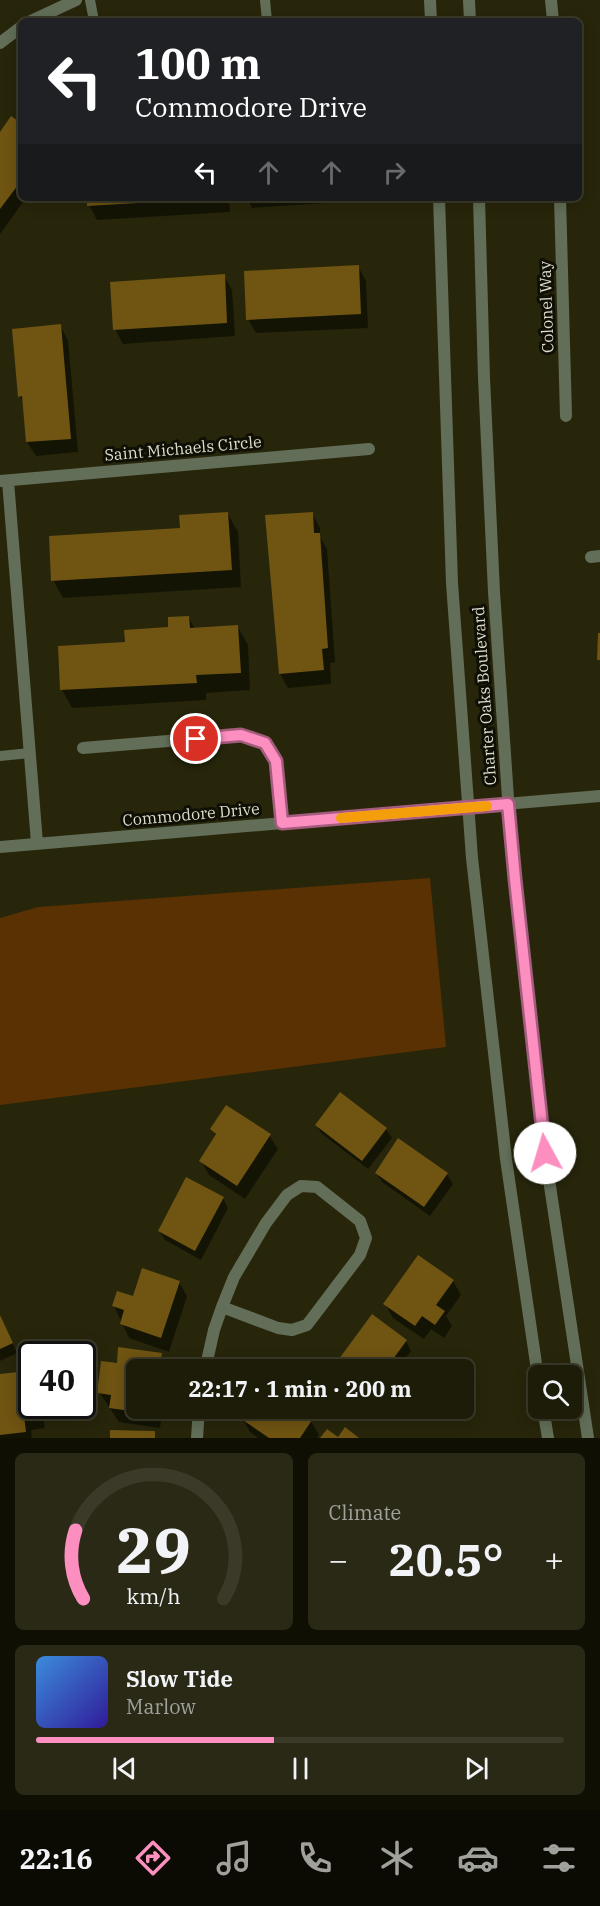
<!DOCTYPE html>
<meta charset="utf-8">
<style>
:root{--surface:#1d1c08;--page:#2a2916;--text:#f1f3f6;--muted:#a0a19c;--line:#3b3a29;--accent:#fd8ec0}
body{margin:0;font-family:"IBM Plex Serif",serif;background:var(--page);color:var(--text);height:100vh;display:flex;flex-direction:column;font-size:22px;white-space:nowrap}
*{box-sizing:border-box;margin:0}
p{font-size:20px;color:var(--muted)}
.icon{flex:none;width:33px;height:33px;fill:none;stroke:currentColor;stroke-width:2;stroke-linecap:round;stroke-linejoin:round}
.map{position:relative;height:1438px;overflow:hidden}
.sheet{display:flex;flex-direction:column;gap:15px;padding:15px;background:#100f04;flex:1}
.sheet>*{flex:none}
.guide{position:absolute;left:18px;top:18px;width:564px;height:183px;border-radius:9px;box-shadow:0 3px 15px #0003,0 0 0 2px var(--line);background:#202124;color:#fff;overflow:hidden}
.buttons{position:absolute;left:528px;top:1365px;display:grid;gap:12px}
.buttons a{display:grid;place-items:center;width:54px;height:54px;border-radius:9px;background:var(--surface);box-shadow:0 3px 15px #0003,0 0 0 2px var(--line);font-size:30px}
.speed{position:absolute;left:18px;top:1341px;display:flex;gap:12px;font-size:30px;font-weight:700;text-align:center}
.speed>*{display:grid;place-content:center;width:78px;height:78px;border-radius:50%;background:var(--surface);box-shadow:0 3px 15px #0003,0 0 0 2px var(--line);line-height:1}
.speed .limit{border:3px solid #111;border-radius:9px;background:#fff;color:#111}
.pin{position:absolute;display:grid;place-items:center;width:51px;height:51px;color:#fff;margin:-26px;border:3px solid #fff;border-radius:50%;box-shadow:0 2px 6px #0007}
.me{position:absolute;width:66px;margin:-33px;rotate:354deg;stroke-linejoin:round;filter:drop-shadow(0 0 4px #0008)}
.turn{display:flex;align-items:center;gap:21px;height:126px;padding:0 18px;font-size:27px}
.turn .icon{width:78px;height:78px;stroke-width:2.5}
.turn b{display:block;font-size:42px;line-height:51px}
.lanes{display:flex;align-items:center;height:57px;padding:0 18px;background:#0003;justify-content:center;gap:30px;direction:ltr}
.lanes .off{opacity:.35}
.big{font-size:45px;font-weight:700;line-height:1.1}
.sheet .widget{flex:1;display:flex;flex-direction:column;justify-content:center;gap:9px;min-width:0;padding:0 21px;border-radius:9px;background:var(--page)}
.sheet .dial{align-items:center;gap:0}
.dial svg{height:156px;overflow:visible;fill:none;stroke:var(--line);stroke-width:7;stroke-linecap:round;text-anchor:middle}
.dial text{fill:var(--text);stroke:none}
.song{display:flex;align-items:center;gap:18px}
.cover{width:72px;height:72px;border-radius:9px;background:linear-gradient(135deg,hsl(210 70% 55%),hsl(250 70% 35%))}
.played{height:6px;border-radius:3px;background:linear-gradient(90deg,var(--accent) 45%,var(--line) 45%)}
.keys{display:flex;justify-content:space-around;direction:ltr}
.heat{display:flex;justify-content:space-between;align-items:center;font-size:33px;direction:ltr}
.sheet .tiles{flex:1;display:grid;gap:15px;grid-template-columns:1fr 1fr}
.widget:last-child{grid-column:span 2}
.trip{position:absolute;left:126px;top:1359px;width:348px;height:60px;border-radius:9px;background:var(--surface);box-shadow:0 3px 15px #0003,0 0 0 2px var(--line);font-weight:700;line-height:60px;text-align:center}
.menu{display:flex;height:96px;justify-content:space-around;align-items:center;background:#0c0b03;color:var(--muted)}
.menu .icon{width:42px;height:42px}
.menu .selected{color:var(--accent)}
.menu b{font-size:27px;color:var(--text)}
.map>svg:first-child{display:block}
.green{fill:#593103}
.shadow{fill:#0007}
.building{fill:#6f5412}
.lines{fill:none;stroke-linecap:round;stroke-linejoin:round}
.service{stroke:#626e57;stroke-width:10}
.minor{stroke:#626e57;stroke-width:12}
.tertiary{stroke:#626e57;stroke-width:12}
.route-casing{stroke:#a45c7d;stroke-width:15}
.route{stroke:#fd8ec0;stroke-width:10}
.slow{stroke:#f59e0b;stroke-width:10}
.labels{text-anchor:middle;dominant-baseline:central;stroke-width:6;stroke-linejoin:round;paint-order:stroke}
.street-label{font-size:16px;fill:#dedece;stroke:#0f0f05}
</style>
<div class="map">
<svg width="600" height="1438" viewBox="0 0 600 1438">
<rect width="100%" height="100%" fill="#27260b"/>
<path class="green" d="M430 878 446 1047 0 1105V918L38 907Z"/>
<path class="shadow" d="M21 125V198H26L0 234V134Z
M88 198H229L230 212 97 220 89 205Z
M247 198H362L342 199V202L252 208Z
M358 266 366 281 368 328 256 333 248 319Z
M224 276 232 290 235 336 123 344 115 329Z
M60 326 68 340 78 452 36 456 27 442 24 404 20 396Z
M312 513 320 528V537L327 549 335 662 330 663 331 684 288 688 280 674Z
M228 514 238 532 241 587 63 598 53 580 182 529Z
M189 618 195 629 238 627 248 645 250 690 206 693V700L72 708 62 690 59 647 126 644 170 629Z
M316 1125 386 1129 392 1138 368 1169 322 1134Z
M212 1129 269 1135 278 1149 245 1199 209 1175 201 1161 216 1137Z
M376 1173 447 1174 453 1184 430 1216 382 1182Z
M223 1198 228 1208 201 1260 165 1240 159 1231Z
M453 1281 461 1295 446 1316 452 1326 444 1338 431 1329 424 1339 393 1318 385 1304Z
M179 1282 187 1296 169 1352 129 1338 114 1306Z
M0 1316 17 1353 0 1361Z
M406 1341 411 1351 397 1370H341L337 1363Z
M161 1355 169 1370H136V1408H163L160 1428 119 1422 99 1392 118 1364Z
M18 1373 25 1385 32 1406H42L45 1428 31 1430 32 1438H0V1376Z
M249 1408H303L300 1413 311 1421 319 1435 317 1438H258L250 1432 242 1418Z"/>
<path class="building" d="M11 116 21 123V181L0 209V132Z
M87 198H189V200L87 206Z
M359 265 361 314 246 320 244 271Z
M225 274 227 323 113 330 110 282Z
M61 324 71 439 26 442 22 396 18 397 12 329Z
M228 512 232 570 51 581 49 536 180 528 179 515Z
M313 512 314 533H320L328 648 322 649 324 670 279 674 265 515Z
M189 616 190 628 238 625 241 673 196 675 197 683 60 690 58 646 125 642 124 630 168 627V617Z
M598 633H600V660H597Z
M340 1092 387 1128 362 1161 315 1125Z
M226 1105 271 1134 237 1186 199 1161 216 1134 210 1129Z
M398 1138 448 1173 424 1207 375 1173Z
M186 1177 224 1197 195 1251 158 1231Z
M418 1255 454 1280 436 1305 445 1311 435 1325 422 1316 415 1326 383 1304Z
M142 1268 180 1281 161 1338 120 1324 124 1310 112 1306 117 1291 133 1296Z
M372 1314 407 1340 385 1370H345L336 1363Z
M0 1315 13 1343 0 1349Z
M118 1347 162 1353 159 1370H136V1408H154L153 1414 109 1408 111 1395 97 1393 101 1361 117 1363Z
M18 1372 20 1384 32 1383V1406H37L38 1414 24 1416 26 1432 0 1435V1374Z
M247 1408H297L312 1420 300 1438H269L240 1418Z
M345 1427 359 1438H320L327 1429 338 1437Z
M110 1430 155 1431V1438H110Z"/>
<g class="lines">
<path class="service" d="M90 0 94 21
M265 0 267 21
M0 756 30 753"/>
<path class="minor" d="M551 0 553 21
M31 21 76 0
M0 43 21 27
M560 198 566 416
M0 481 369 449
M8 481 37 843
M591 557 600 556
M83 748 241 735 265 743 276 761 282 823
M0 847 600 796
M205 1370 214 1330 222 1307 234 1277 266 1223 287 1195 301 1186 317 1187 360 1221 366 1238 360 1255 307 1325 292 1330 278 1328 222 1307
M197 1438 199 1408"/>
<path class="tertiary" d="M430 0 431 21
M469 0 470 21
M439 198 452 583 472 858 506 1159 538 1377
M479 198 484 378 494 592 512 857 545 1153 588 1438
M543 1408 548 1438"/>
</g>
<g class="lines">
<defs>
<path id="route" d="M196 739 241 735 265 743 276 761 282 823 508 804 515 879 545 1153"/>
</defs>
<use href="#route" class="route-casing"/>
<use href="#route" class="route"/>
<path class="slow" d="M341 818 487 806"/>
</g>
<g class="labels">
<g class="street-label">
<text transform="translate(546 307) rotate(-92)">Colonel Way</text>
<text transform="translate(183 448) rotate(-5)">Saint Michaels Circle</text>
<text transform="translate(484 696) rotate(-94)">Charter Oaks Boulevard</text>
<text transform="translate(191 814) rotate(-5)">Commodore Drive</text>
</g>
</g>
</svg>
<div class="buttons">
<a><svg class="icon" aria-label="search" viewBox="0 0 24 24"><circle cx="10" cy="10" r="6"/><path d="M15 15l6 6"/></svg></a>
</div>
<div class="speed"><div class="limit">40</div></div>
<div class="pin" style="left:196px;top:739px;background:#d93025"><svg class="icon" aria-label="arrive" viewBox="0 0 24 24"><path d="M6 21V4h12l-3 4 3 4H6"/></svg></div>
<svg class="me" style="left:545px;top:1153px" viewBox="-20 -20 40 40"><circle r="19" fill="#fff"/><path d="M0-13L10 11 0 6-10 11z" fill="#fd8ec0"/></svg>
<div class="trip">22:17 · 1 min · 200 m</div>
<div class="guide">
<div class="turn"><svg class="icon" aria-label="left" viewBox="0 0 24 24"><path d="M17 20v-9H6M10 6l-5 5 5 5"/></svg><div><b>100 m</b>Commodore Drive</div></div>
<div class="lanes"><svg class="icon" aria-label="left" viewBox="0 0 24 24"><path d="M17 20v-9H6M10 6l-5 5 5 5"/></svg><svg class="icon off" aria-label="ahead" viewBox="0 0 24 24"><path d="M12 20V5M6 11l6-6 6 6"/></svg><svg class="icon off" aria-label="ahead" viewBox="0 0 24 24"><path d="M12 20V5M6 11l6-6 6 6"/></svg><svg class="icon off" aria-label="right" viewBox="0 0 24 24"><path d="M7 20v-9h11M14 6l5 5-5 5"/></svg></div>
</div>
</div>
<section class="sheet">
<div class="tiles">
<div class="widget dial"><svg viewBox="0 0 100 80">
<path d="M14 69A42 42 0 1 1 86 69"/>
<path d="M14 69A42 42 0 0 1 10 34" stroke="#fd8ec0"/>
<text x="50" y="56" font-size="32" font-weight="700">29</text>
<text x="50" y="72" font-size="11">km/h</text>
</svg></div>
<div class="widget"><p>Climate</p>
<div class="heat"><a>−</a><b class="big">20.5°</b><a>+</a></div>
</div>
<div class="widget">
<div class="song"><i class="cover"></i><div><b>Slow Tide</b><p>Marlow</p></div></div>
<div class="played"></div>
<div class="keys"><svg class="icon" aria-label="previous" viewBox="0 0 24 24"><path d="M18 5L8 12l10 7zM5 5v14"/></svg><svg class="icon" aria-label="pause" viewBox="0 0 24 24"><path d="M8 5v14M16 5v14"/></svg><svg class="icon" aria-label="next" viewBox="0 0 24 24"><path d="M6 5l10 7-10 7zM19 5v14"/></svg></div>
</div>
</div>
</section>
<nav class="menu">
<b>22:16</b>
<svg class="icon selected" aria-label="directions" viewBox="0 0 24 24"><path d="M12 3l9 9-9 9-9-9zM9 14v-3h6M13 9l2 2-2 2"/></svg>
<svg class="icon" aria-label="music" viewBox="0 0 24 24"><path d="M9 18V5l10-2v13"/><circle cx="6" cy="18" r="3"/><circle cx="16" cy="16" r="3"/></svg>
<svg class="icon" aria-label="phone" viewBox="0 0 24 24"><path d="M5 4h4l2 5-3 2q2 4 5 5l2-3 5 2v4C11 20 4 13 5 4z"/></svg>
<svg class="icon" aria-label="climate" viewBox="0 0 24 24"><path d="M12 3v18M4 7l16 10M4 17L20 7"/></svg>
<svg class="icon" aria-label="car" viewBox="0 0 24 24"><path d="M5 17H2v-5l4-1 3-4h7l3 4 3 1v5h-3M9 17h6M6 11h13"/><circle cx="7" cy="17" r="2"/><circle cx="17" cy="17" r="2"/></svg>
<svg class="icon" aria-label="filters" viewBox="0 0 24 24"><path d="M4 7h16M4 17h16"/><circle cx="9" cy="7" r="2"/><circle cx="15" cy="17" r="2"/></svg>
</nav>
